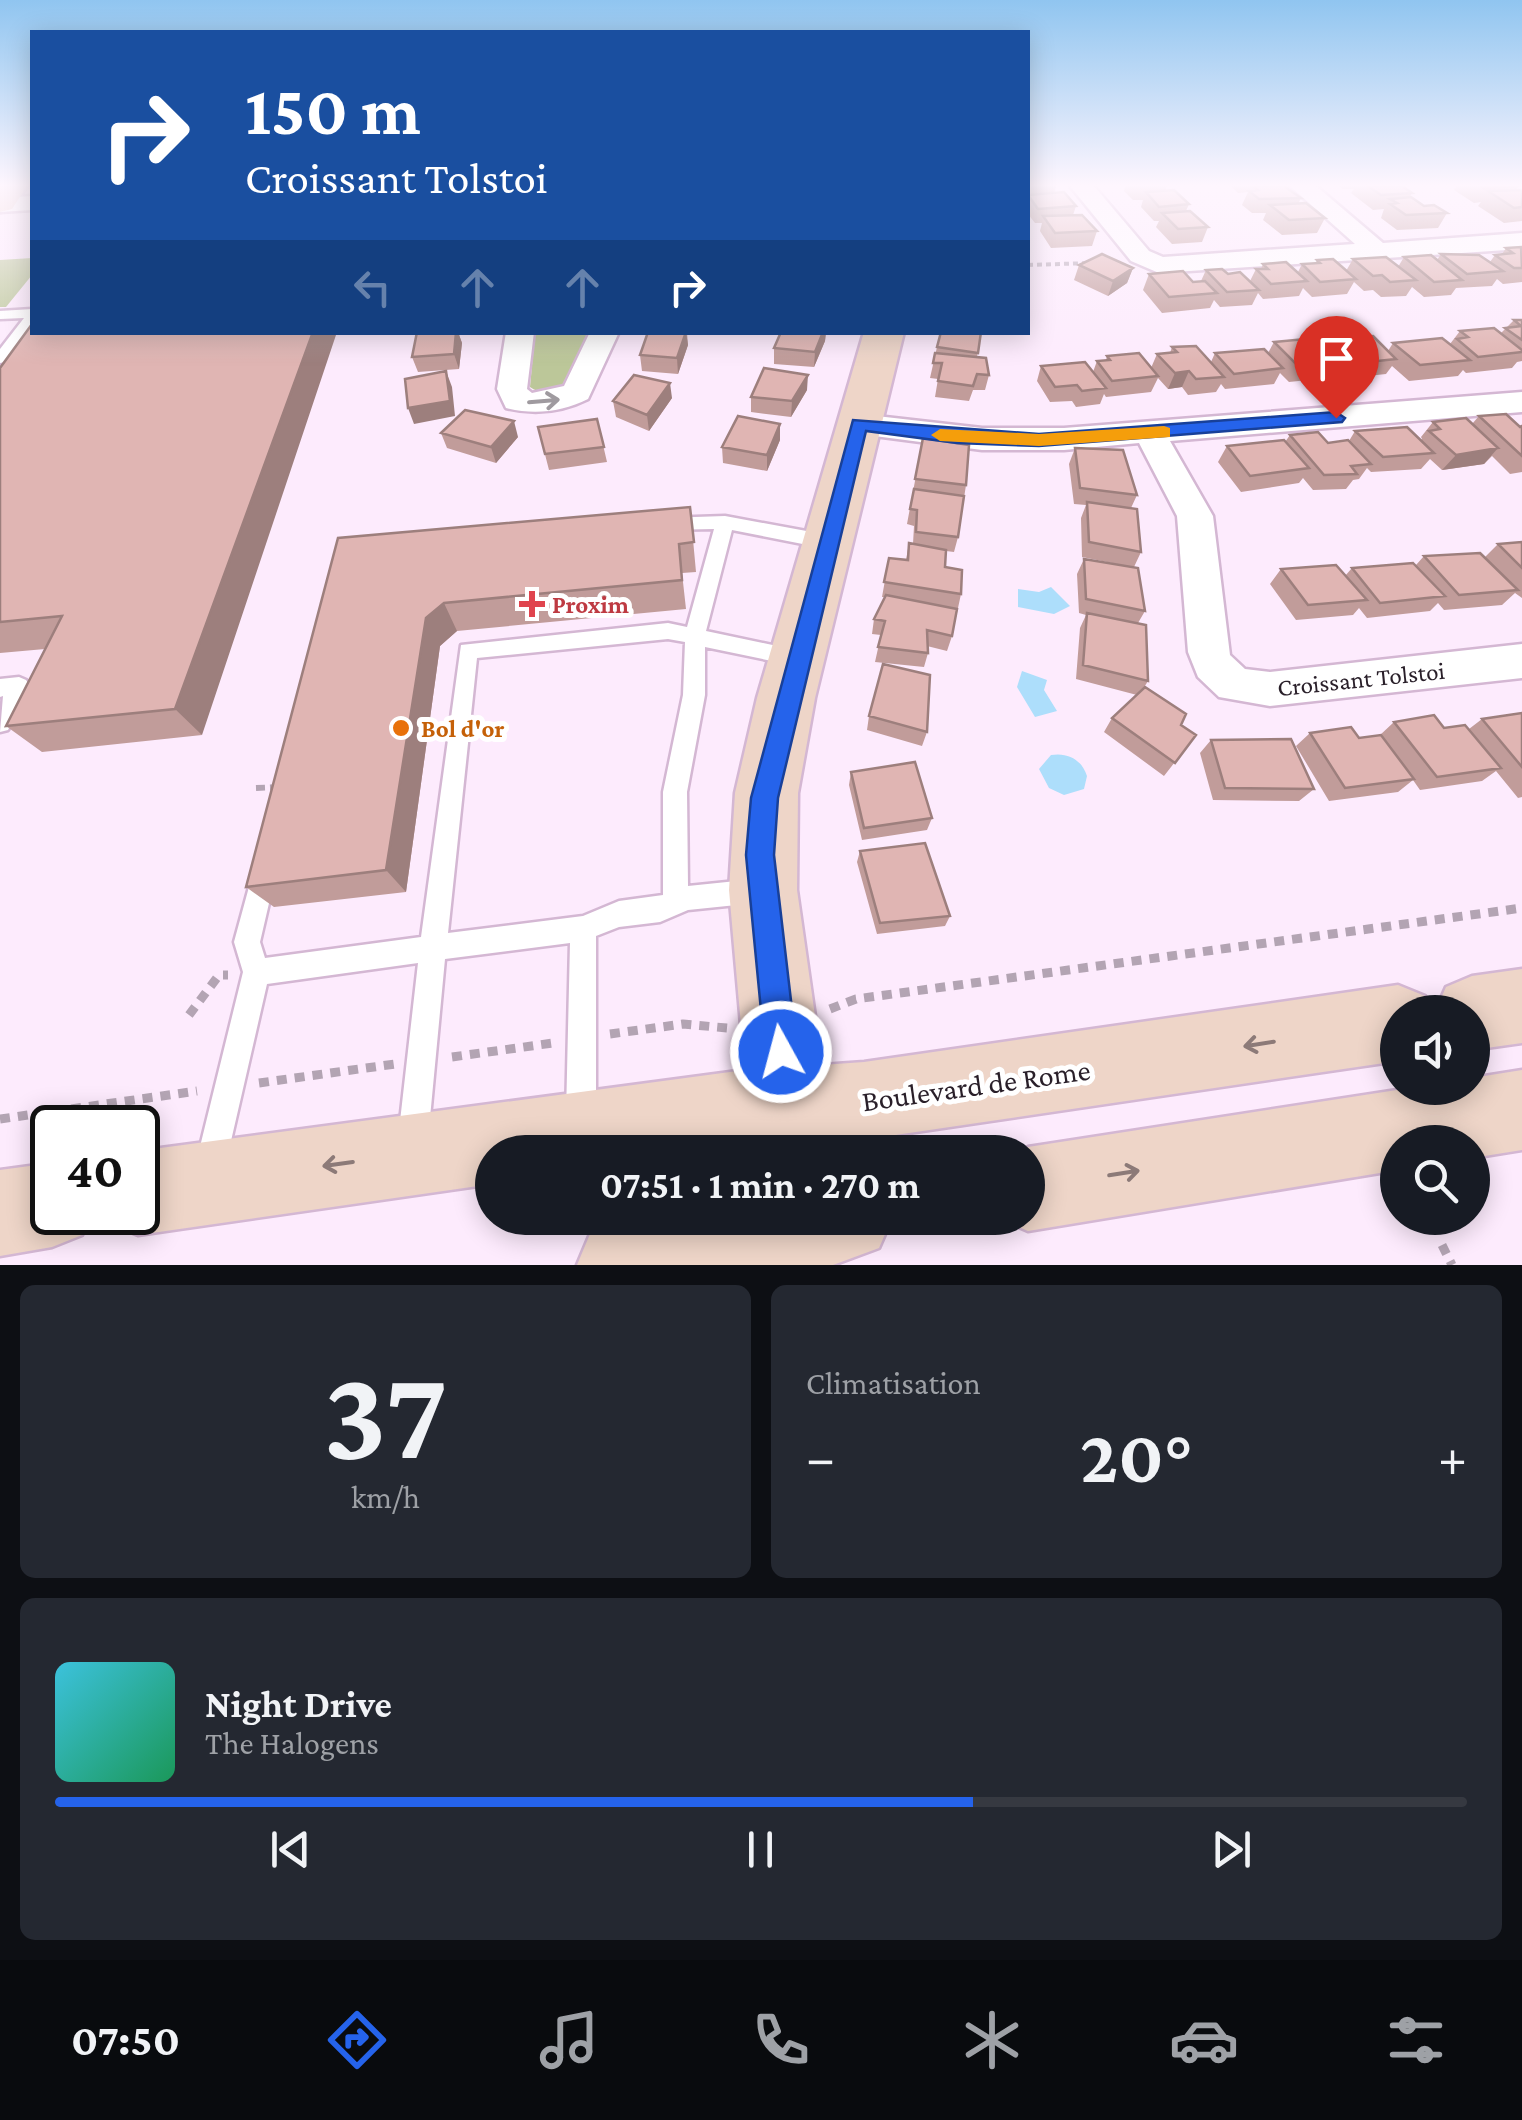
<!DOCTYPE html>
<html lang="fr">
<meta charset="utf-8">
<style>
:root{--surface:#171b24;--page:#242831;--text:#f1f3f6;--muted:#9ea1a6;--line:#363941;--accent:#2563eb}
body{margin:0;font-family:"Crimson Pro",serif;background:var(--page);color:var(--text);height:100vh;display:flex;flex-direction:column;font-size:38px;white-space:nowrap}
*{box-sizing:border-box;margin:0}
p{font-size:32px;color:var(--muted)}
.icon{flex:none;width:55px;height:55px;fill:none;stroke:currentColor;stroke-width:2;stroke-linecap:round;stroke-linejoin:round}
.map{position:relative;height:1265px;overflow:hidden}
.sheet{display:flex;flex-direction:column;gap:20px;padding:20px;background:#0d0f14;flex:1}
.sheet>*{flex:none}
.banner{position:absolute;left:30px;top:30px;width:1000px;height:305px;border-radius:0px;box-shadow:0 5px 25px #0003;background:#1a4fa0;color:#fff;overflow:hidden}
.controls{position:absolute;left:1380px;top:995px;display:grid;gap:20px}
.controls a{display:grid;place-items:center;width:110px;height:110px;border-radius:50%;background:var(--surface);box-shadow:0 5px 25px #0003;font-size:50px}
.speed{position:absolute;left:30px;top:1105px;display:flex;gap:20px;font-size:50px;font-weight:700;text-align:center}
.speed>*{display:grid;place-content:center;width:130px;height:130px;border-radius:50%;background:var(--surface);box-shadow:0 5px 25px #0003;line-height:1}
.speed .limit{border:5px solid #111;border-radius:15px;background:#fff;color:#111}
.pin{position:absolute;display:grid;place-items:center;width:85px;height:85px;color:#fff;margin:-102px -42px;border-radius:50% 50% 50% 0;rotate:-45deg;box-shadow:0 0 10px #0007}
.pin .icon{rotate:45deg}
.me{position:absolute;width:110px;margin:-55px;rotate:353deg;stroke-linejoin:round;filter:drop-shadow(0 0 8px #0008)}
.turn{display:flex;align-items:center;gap:35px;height:210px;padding:0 50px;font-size:45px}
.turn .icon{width:130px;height:130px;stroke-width:2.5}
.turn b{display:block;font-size:70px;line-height:85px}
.lanes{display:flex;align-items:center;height:95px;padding:0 50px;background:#0003;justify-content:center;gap:50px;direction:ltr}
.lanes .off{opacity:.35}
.big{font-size:75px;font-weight:700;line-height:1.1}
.sheet .tile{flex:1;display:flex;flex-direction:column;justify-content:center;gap:15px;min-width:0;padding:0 35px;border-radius:15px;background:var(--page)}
.sheet .dial{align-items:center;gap:0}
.dial b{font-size:130px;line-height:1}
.song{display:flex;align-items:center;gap:30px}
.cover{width:120px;height:120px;border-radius:15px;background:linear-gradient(135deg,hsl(190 70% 55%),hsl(150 70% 35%))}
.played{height:10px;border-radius:5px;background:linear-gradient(90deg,var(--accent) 65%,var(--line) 65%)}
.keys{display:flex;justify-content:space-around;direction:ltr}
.heat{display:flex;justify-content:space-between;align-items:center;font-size:55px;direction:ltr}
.sheet .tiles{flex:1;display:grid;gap:20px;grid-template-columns:1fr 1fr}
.tile:last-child{grid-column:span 2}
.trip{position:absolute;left:475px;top:1135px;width:570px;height:100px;border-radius:50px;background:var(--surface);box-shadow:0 5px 25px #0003;font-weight:700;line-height:100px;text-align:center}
.menu{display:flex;height:160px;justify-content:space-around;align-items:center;background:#090b0e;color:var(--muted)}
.menu .icon{width:70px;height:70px}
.menu .selected{color:var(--accent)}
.menu b{font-size:45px;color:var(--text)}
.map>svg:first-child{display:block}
.green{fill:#bcc799}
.water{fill:#addefb}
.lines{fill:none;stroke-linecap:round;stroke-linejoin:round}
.lane-casing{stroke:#d4b7d3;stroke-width:5}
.street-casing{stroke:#d4b7d3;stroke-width:5}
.secondary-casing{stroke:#d4b7d3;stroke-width:5}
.path-far2{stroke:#b3a4b3;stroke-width:4;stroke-dasharray:5 4;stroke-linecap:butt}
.path-far1{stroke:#b3a4b3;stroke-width:6;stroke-dasharray:9 5;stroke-linecap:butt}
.path{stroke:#b3a4b3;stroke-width:9;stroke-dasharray:10 8;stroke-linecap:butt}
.lane{fill:#fff;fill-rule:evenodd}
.street{fill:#fff;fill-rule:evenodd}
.secondary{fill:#eed5c8;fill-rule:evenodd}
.wall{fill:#c19c9a}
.shaded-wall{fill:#9d7f7d}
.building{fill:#e0b5b3;stroke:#9d7f7d;stroke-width:2.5}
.oneway{stroke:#9f9a9f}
.oneway2{stroke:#8c7a78}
.route{fill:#2563eb;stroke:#184099;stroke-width:2.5}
.slow{fill:#f59e0b}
.health-dot{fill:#e0444e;stroke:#fff;stroke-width:4}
.food-dot{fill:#e8710a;stroke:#fff;stroke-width:4}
.labels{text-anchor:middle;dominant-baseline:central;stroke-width:10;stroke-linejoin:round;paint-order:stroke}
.health-label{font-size:25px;font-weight:bold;fill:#be3a42;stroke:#fff;text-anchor:start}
.street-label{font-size:25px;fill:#291f29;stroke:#fff}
.food-label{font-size:25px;font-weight:bold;fill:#c56008;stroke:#fff;text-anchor:start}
.near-street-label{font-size:30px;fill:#291f29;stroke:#fff}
</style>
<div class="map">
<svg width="1522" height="1265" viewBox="0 0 1522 1265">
<rect width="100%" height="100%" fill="#fdebfd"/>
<path class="green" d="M32 258V275L6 307H0V260Z
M535 333H591L566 385C555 392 541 395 530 387Z"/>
<path class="water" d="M1051 587 1070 606 1054 614 1018 607V589L1039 592Z
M1022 671 1047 680 1044 690 1057 711 1035 717 1017 687Z
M1051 755C1068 752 1082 760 1087 776L1084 789 1064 795 1049 788 1039 769Z"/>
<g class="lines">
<defs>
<path id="lane" d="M32 309V325L5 362 0 363V349L24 318 0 319V311Z
M725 516 828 535 837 542 828 549 732 530 706 631 796 650 803 652 806 658 803 664 796 666 705 647V695L687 792 688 886 756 879 765 882 768 891 765 900 756 903 688 910 660 922 619 927 596 936V1116L591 1126 581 1131 571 1126 566 1116 570 943 445 959 428 1139 423 1149 413 1154 403 1149 398 1139 418 963 267 984 225 1167 221 1178 210 1182 199 1178 195 1167 243 972 234 942 255 865 264 861 273 865 276 873 260 942 265 958 421 937 461 645 668 623 687 627 714 529 665 530 656 524 665 518ZM668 639 685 642 683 695 663 792V895L619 901 583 916 448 933 477 658Z
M19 677 26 680 30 686 8 730 0 732 3 696 0 697V679Z"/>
<path id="street" d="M1070 186H1094L1149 251 1163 257 1355 244 1290 186H1316L1383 243 1522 233V249L1159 273 1131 261Z
M32 196V210L0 212V198Z
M506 332H534L527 389 532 393 564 386 590 332H619L588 399C562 412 534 415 506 408L497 389Z
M1522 392V412L1170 441 1213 516 1230 655 1245 669 1270 672 1522 644V678L1270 706 1219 697 1198 677 1188 652 1177 516 1139 443 1064 450H982L859 434 848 431 843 424 848 417 859 414 982 428H1064Z"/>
<path id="secondary" d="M0 186H27L12 209 0 212Z
M864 332H904L815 698 798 793 797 890 822 1065 864 1062 1398 985 1425 996 1431 1012H1398V1061L834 1144 835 1152H753V1149L492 1152V1184L138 1235 108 1223 104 1212H138V1151L745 1070 729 890 735 793 757 698Z
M1522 969V1043L1472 1050V1012H1435L1446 987 1472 976Z
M1522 1070V1150L1472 1158V1142H1398V1170L1028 1231 998 1218H1028V1152H1015L1028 1147 1410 1088H1472V1078Z
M52 1163V1212H91L82 1235 52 1247 0 1256V1170Z
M649 1218H892L879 1248 833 1265H577L590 1234 621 1221Z"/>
</defs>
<use href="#lane" class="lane-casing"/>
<use href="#street" class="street-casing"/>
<use href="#secondary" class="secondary-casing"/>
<path class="path-far2" d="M1028 265 1091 263"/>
<path class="path-far1" d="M256 788 280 787"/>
<path class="path" d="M830 1009 856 999 1522 908
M189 1015 219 975H228
M610 1034 683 1024 727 1028
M452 1057 553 1043
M259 1083 395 1064
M0 1119 197 1091
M1442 1245 1452 1265"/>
<use href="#lane" class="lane"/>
<use href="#street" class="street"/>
<use href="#secondary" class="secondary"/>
</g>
<path class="wall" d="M1028 186H1056L1054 193 1076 206 1073 215 1097 231 1092 246 1051 248 1040 231 1042 223H1035L1028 214Z
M1126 186H1167L1165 191 1189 204 1186 211 1208 227 1202 242 1172 244 1156 227 1159 221H1154L1141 207 1143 200H1133L1124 191Z
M1231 186H1284L1301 198 1298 204 1325 218 1317 233 1282 235 1263 220 1266 213H1252L1242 205 1248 192 1238 193Z
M1339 186H1402L1412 193 1410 197 1424 206 1447 213 1438 228 1397 230 1381 218 1384 209 1373 210 1351 193 1354 189H1343Z
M1457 186H1518L1516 190 1522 191V221L1504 223 1478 206 1481 202 1474 203 1454 190Z
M1506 248H1522V282L1503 284 1497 279 1492 286 1456 288 1451 295 1424 297 1412 287 1406 296 1381 297 1373 290 1364 291 1354 282 1347 294 1312 297 1303 288 1299 296 1263 299 1258 293 1252 305 1220 307 1214 300 1210 308 1162 313 1143 290 1149 274 1193 282 1201 281 1206 270 1228 274 1250 281 1256 269H1261L1263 264 1298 272 1302 264H1315L1317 260 1346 271 1353 259 1398 267 1404 257 1437 260 1441 254 1490 262 1495 255 1502 254Z
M1079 265 1133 268 1127 283 1108 296 1074 280Z
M1514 320H1522V361L1517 362 1512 368 1466 373 1463 370 1458 376 1409 381 1392 366 1386 374 1349 378 1332 362 1326 372H1322L1318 379 1289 382 1280 373 1274 384 1225 389 1221 384 1216 392 1188 395 1182 387 1168 389 1158 378 1151 392 1106 397 1104 394 1100 404 1076 407 1072 401 1050 402 1037 381 1041 366 1093 372 1097 361 1106 360 1107 356 1151 368 1157 354 1170 353 1172 347 1211 362 1215 353H1268L1274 342 1327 348 1333 339 1388 351 1393 343 1450 344 1460 331 1501 333Z
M417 332H458L462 343 459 369 418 372 412 357Z
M648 332H687L688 345 678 374 642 371 640 355Z
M781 332H826L825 341 814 367 774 364V348Z
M981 332 977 357 989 375 985 390H973L969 401 935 397 938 379 930 378 937 347Z
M0 368 202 735 42 752 6 726 45 649 0 653Z
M807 390 791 417 751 412V397Z
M672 398 649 431 616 417 613 401Z
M1479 416 1522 426V472L1510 474 1492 456 1484 464 1442 470 1430 459 1421 469 1371 472 1367 468 1359 479 1353 480 1346 489 1313 490 1303 478 1299 483 1241 492 1218 462 1227 446 1285 442 1290 435 1328 443 1349 441 1355 431 1421 440 1422 439 1421 437 1433 422 1472 424Z
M597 419 607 462 549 470 538 427Z
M441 433 518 437 496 463 447 448Z
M923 438 966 485 958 537 954 552 946 551 945 567 961 594 952 636 947 651 927 646 928 653 924 667 875 662 881 635 872 634 874 619 885 597H882L889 558 906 560 909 543 913 544 914 526 907 524Z
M780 440 767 471 723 463 722 447Z
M1075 448 1137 495 1131 508 1141 552 1134 567 1145 611 1138 623 1148 681 1143 689 1181 725 1196 735 1164 776 1104 732 1112 718 1137 695 1076 679 1080 628 1086 615 1079 613 1077 574 1084 559 1122 565 1082 557 1081 518 1086 505 1074 504 1069 464Z
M690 507 696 572 682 573 686 609 457 631 440 646 406 892 274 907 246 887 338 538Z
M1522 542V598L1515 593 1502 605 1444 610 1438 603 1430 611 1367 618 1359 608 1353 615 1296 620 1270 584 1281 569 1345 576 1352 568 1416 565 1424 556 1484 558 1498 544Z
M1522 713V797L1518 798 1496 771 1482 781 1420 790 1413 780 1398 792 1329 801 1296 746 1310 733 1359 738 1379 736 1394 722 1444 728 1469 729 1482 719Z
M869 716 927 732 922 746 867 730Z
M1211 740 1314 789 1299 801 1213 800 1200 753Z
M851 772 932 818 927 830 862 840 849 785Z
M860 851 950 916 945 926 877 934 857 862Z"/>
<path class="shaded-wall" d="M1133 268 1127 283 1108 296 1113 281Z
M313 332H337L202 735 175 709Z
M456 332H458L462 343 459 369 454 354Z
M686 332 688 345 678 374 677 358Z
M823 332H826L825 341 814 367 815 352Z
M446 371 452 387 455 416 414 424 408 408Z
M1189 371 1182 387 1168 389 1175 373Z
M808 375 807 390 791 417 792 401Z
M670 383 672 398 649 431 647 415Z
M514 421 518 437 496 463 491 447Z
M780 424V440L767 471V455Z
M1498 448 1484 464 1442 470 1456 455Z
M444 603 457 631 440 646 406 892 386 870 426 618Z"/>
<path class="building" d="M1253 186H1284L1301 198 1259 199 1249 191 1258 190Z
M1368 186H1402L1412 193 1381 195Z
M1480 186H1519L1484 188Z
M1174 190 1189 204 1159 207 1146 192Z
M1520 190 1522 191V207L1514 208 1488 191Z
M1064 192 1076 206 1038 209 1028 195Z
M1411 197 1424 206 1434 205 1447 213 1406 215 1390 204 1397 203 1390 199Z
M1306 203 1325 218 1289 220 1270 205Z
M1190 211 1208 227 1178 229 1162 213Z
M1082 215 1097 231 1055 233 1043 216Z
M1521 247 1522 268H1514L1495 255 1513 253 1506 248Z
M1102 254 1133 268 1113 281 1079 265Z
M1441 254 1479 255 1503 271 1467 274Z
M1431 255 1462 280 1434 282 1404 257Z
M1386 257 1416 280 1390 282 1382 275 1373 276 1353 259Z
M1333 259 1356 279 1320 282 1302 264 1320 263 1317 260Z
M1286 262 1307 281 1271 284 1256 269H1268L1263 264Z
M1222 269 1228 274 1240 272 1259 290 1227 292 1206 270Z
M1183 271 1193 282 1205 281 1217 293 1169 297 1149 274Z
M1514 320H1522V340L1505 328 1521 326Z
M32 324V332H313L175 709 6 726 62 616 0 622V368Z
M1494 328 1522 350V352L1478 357 1457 339 1468 337 1460 331Z
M417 332H456L454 354 412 357Z
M648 332H686L677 358 640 355Z
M781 332H823L815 352 774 348Z
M941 332H981L978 353 937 347Z
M1373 336 1396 359 1359 363 1333 339Z
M1316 338 1336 356 1323 358 1327 363 1298 366 1274 342Z
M1442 338 1470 360 1420 365 1393 343Z
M1196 346 1224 377 1196 379 1189 371 1175 373 1157 354 1177 352 1172 347Z
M1264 349 1283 368 1234 374 1215 353Z
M935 353 986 358 989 375 977 374 973 386 938 381 942 363H933Z
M1139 353 1158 376 1112 381 1097 361 1110 360 1107 356Z
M1085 362 1106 388 1082 391 1077 385 1055 387 1041 366Z
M764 368 808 375 792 401 751 397Z
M446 371 450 401 408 408 405 379Z
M634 375 670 383 647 415 613 401Z
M465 410 514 421 491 447 441 433Z
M1506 414 1520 427 1522 426V456L1479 416Z
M738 416 780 424 767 455 722 447Z
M1466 418 1498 448 1456 455 1429 431 1440 429 1433 422Z
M597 419 604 447 545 454 538 427Z
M1407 427 1434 453 1383 457 1355 431Z
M1318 432 1328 443 1348 440 1371 464 1351 466 1357 474 1324 475 1290 435Z
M923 438 969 445 966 485 915 479Z
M1284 440 1309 468 1250 476 1227 446Z
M1075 448 1123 450 1137 495 1080 488Z
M914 489 964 496 958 537 916 532 917 510 910 509Z
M1087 502 1137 509 1141 552 1089 542Z
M690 507 694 542 679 544 682 580 444 603 426 618 386 870 246 887 338 538Z
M1522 542V568L1498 544Z
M909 543 946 550 945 567 962 570 961 594 884 582 889 558 908 560Z
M1480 553 1518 590 1459 595 1424 556Z
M1084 559 1138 568 1145 611 1086 599Z
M1413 563 1445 596 1380 603 1352 568Z
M1336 565 1367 600 1308 605 1281 569Z
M886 595 957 609 952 636 927 630 928 653 878 647 885 621 874 619Z
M1087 613 1146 625 1148 681 1083 665Z
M883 664 930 675 927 732 869 716Z
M1145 687 1186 714 1181 725 1196 735 1175 763 1112 718Z
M1522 713V767L1482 719Z
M1434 715 1444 728 1465 725 1501 768 1437 777 1394 722Z
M1351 727 1359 738 1381 735 1414 779 1345 788 1310 733Z
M1291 739 1314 789 1225 788 1211 740Z
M915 762 932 818 864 828 851 772Z
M925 843 950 916 880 923 860 851Z"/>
<defs><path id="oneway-shaft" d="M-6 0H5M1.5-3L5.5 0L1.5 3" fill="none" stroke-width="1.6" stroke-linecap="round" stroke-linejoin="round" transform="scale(2.5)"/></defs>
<use class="oneway" href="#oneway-shaft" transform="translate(544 401) rotate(-5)"/>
<g class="oneway2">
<use href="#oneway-shaft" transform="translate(1259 1044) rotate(171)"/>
<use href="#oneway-shaft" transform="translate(338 1164) rotate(172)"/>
<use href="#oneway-shaft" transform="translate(1124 1173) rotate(-9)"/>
</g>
<linearGradient id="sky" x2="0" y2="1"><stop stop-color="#90c5f0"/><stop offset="0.51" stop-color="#fef6fe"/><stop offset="1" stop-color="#fef6fe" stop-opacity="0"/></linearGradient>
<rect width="1522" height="363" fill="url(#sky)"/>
<path class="route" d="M1336 412 1345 418 1342 422 1039 446 957 443 866 431 778 798 774 855 797 1052 792 1063 781 1068 770 1063 765 1052 746 855 751 798 853 420 1039 434Z"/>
<path class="slow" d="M1164 426 1170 428V437L1039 446 940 441 931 435 940 429 1039 434Z"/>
<path class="health-dot" d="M527 589h10v10h10v10h-10v10h-10v-10h-10v-10h10z"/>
<circle class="food-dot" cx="401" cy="728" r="10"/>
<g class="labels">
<g class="health-label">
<text x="552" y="604">Proxim</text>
</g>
<g class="street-label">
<text transform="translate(1361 679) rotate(-6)">Croissant Tolstoi</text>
</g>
<g class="food-label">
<text x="421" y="728">Bol d'or</text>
</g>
<g class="near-street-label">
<text transform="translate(976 1085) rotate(-8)">Boulevard de Rome</text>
</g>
</g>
</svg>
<div class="controls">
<a><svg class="icon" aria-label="sound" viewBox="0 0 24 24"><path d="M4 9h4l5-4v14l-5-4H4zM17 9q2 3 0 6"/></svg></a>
<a><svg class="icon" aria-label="search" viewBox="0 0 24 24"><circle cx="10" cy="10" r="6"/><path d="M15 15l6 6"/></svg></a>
</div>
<div class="speed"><div class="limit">40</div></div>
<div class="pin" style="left:1336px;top:418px;background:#d93025"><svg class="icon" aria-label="arrive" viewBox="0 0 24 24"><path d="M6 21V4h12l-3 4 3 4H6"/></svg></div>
<svg class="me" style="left:781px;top:1052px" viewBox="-20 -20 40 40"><circle r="17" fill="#2563eb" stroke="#fff" stroke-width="3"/><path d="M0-11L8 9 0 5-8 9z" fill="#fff"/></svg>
<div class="trip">07:51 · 1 min · 270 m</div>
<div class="banner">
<div class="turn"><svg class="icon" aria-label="right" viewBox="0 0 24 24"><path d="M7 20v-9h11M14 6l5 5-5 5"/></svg><div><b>150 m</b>Croissant Tolstoi</div></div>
<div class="lanes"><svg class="icon off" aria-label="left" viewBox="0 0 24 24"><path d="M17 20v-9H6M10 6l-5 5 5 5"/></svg><svg class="icon off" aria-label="ahead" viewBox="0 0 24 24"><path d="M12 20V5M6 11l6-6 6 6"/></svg><svg class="icon off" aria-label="ahead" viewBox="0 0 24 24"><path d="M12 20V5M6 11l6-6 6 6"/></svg><svg class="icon" aria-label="right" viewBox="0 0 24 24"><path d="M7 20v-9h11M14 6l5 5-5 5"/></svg></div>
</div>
</div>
<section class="sheet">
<div class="tiles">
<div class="tile dial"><b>37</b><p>km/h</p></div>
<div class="tile"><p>Climatisation</p>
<div class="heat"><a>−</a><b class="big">20°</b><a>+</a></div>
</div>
<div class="tile">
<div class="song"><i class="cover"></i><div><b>Night Drive</b><p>The Halogens</p></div></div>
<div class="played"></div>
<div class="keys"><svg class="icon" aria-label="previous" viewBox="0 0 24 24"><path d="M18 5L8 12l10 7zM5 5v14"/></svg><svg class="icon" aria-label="pause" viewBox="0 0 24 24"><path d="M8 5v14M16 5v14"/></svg><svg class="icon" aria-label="next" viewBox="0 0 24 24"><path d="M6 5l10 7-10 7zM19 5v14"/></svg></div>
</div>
</div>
</section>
<nav class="menu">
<b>07:50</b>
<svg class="icon selected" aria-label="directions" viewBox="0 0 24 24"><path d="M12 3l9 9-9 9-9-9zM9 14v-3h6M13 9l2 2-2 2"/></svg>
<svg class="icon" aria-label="music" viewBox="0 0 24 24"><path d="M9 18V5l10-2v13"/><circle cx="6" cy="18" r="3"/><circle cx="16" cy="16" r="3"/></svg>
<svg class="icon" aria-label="phone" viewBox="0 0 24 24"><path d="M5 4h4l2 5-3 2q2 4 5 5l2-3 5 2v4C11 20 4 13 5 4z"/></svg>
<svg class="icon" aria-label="climate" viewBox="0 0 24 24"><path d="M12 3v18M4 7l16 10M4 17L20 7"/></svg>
<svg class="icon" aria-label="car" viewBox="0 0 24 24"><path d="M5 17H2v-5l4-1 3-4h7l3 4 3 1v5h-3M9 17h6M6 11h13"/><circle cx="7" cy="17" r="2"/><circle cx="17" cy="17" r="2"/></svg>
<svg class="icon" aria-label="filters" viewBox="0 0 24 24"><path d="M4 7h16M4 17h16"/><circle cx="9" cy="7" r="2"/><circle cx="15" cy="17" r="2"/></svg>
</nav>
